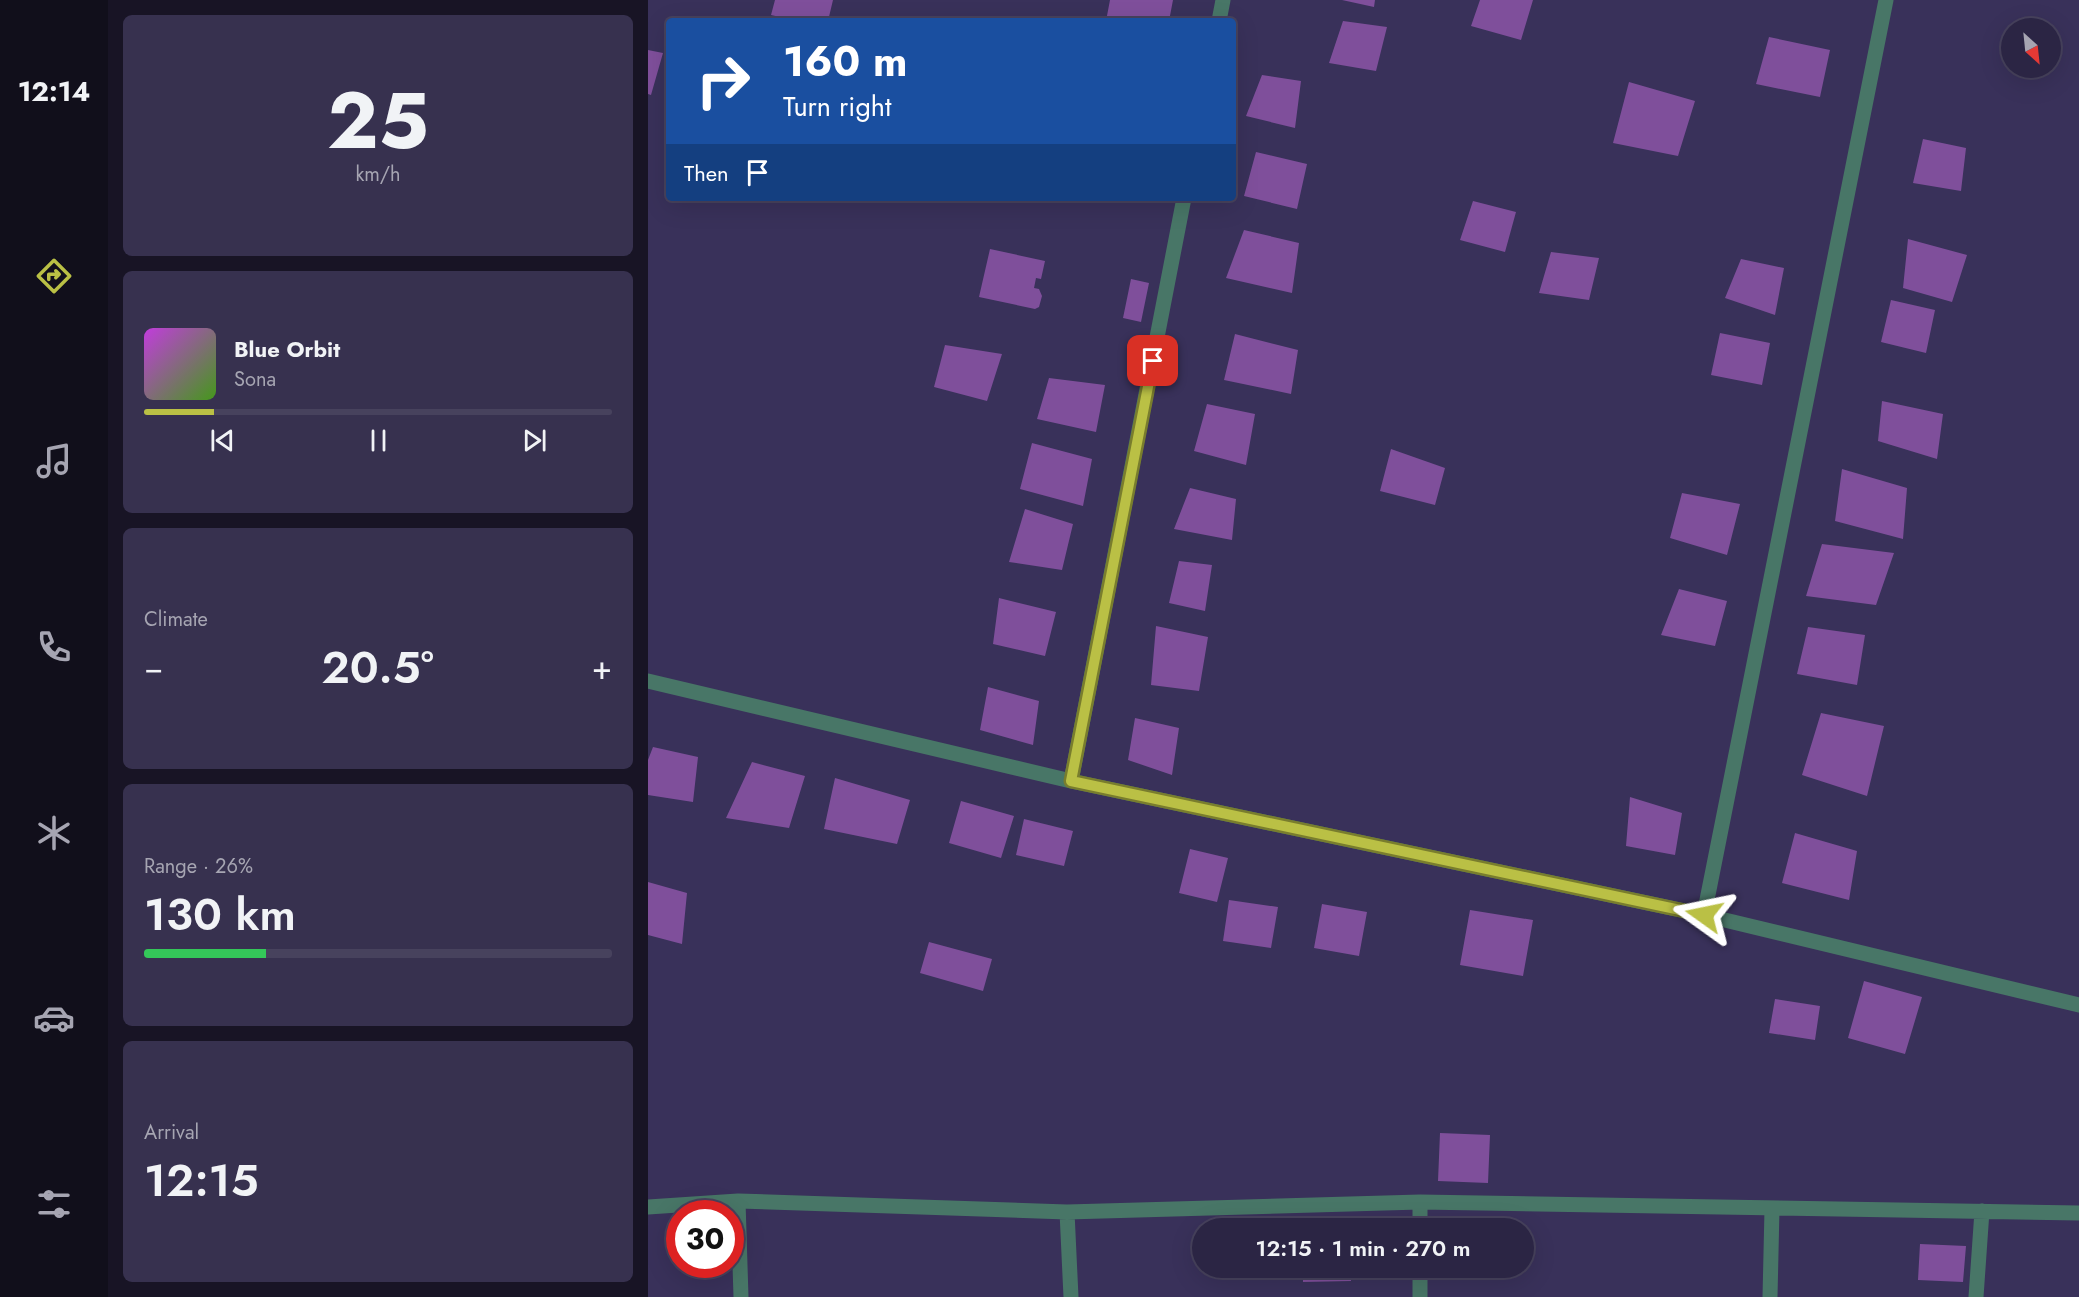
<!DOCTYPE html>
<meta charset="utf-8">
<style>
:root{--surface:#2b2544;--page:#37314f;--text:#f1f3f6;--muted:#a6a5b2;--line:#47425d;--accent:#bac045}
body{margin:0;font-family:Jost,sans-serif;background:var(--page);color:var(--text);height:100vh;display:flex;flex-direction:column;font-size:22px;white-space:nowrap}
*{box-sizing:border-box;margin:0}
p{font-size:20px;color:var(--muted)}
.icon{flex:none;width:33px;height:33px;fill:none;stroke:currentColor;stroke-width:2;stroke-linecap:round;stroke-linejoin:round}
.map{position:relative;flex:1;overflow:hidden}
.drawer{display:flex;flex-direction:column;gap:15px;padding:15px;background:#181425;width:540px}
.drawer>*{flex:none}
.hud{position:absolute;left:18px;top:18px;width:570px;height:183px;border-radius:6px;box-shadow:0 6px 24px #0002,0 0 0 2px var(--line);background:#1a4fa0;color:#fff;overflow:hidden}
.needle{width:39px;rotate:153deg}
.fabs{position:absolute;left:1353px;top:18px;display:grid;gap:12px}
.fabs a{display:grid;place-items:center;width:60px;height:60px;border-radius:50%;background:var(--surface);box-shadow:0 6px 24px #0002,0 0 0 2px var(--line);font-size:30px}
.speed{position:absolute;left:18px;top:1200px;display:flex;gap:12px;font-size:30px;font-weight:700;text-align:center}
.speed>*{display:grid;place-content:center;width:78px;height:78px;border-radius:50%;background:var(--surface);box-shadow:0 6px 24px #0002,0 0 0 2px var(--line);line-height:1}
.speed .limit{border:9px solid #d22;background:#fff;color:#111}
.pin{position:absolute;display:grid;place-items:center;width:51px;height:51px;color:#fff;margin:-26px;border-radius:12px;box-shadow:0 3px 9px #0006}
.me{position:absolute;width:66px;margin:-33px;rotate:282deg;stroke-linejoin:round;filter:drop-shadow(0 0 4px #0008)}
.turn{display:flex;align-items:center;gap:21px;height:126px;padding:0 18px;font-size:27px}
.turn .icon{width:78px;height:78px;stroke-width:2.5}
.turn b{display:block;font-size:42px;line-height:51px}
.then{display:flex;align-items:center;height:57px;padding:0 18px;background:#0003;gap:12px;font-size:22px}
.big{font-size:45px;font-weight:600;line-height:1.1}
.drawer .tile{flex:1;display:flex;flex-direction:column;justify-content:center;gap:9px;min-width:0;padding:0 21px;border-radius:9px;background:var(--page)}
.drawer .dial{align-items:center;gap:0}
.dial b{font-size:78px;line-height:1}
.song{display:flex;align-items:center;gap:18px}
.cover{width:72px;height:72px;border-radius:9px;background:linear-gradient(135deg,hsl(290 70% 55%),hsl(100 70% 35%))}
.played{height:6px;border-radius:3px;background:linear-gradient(90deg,var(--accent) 15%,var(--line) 15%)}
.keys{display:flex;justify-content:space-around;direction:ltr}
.heat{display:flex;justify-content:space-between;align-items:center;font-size:33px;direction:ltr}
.charge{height:9px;border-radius:4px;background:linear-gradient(90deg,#34c759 26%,var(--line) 0)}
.trip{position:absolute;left:544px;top:1218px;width:342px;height:60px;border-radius:30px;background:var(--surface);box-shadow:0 6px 24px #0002,0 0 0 2px var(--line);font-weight:600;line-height:60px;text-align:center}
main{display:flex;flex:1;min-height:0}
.dock{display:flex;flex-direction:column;width:108px;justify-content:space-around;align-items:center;background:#110f1b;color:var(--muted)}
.dock .icon{width:42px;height:42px}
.dock .active{color:var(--accent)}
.dock b{font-size:27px;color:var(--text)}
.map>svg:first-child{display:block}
.building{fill:#7f4f9b}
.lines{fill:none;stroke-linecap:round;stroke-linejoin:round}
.minor{stroke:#487667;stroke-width:15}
.route-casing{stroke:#797d2d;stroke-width:15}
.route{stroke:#bac045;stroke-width:10}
</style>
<main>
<nav class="dock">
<b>12:14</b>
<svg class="icon active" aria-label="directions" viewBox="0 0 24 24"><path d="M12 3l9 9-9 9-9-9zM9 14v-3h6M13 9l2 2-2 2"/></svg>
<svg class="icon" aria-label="music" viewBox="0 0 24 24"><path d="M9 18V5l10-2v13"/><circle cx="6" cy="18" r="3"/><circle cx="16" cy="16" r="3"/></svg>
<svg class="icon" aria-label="phone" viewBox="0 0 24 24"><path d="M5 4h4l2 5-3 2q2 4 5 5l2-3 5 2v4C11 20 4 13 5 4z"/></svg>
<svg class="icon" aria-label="climate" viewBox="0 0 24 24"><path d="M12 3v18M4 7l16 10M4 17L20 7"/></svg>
<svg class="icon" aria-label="car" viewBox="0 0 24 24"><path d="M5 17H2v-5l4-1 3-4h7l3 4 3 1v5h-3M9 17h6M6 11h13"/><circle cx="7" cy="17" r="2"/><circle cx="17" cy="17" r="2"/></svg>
<svg class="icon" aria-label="filters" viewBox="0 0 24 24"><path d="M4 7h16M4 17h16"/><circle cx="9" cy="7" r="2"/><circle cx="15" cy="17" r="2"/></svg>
</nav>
<section class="drawer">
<div class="tile dial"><b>25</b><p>km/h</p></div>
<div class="tile">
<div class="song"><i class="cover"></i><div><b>Blue Orbit</b><p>Sona</p></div></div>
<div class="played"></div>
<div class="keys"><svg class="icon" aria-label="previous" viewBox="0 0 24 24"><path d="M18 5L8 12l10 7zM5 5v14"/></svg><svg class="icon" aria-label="pause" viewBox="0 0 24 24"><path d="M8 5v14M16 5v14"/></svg><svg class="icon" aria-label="next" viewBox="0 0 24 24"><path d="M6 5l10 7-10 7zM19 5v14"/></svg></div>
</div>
<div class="tile"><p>Climate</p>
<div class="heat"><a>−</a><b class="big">20.5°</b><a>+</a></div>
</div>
<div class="tile"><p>Range · 26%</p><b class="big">130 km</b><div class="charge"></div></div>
<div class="tile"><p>Arrival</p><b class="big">12:15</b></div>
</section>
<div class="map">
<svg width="1431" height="1297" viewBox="0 0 1431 1297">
<rect width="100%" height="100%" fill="#39315a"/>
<path class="building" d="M127 0H185L180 21H149L123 15Z
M462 0H525L521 21H458Z
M694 0H727L726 7Z
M832 0H885L873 40 823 26Z
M695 21 739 27 728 71 681 63Z
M1121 37 1182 50 1172 97 1108 84Z
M0 50 15 53 3 95 0 94Z
M614 75 653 81 647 128 598 116Z
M981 82 1047 101 1030 156 965 143Z
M1275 139 1318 148 1313 191 1265 183Z
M608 152 659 164 649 209 596 196Z
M825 201 868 212 857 252 812 240Z
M596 230 651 243 644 293 578 278Z
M1260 239 1319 255 1304 302 1255 288Z
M342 249 397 261 393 279 388 278 386 288 391 289 394 296 391 307 387 309 331 297Z
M903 252 951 258 941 300 891 293Z
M1093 259 1136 268 1127 315 1077 298Z
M483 279 501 283 493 322 475 318Z
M1243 300 1287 310 1278 353 1233 342Z
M1072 333 1122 343 1114 385 1063 375Z
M587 334 650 350 643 394 576 380Z
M297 345 354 354 339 401 286 387Z
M401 378 457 385 448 432 389 419Z
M1234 401 1295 414 1289 459 1230 441Z
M559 404 607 414 598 465 546 451Z
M384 443 444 459 435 506 372 489Z
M743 449 797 468 787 505 732 491Z
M1194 469 1259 488 1255 539 1187 521Z
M542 488 588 499 584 540 526 529Z
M1034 493 1092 504 1079 555 1022 538Z
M377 509 425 524 414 570 361 562Z
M1174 544 1246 553 1228 605 1158 596Z
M531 561 564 565 557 611 521 603Z
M1031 589 1079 601 1067 646 1013 635Z
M351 598 408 612 397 656 345 644Z
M508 626 560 637 551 691 503 685Z
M1160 627 1217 635 1209 685 1149 674Z
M340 687 391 701 385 745 332 730Z
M1173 713 1236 726 1219 796 1154 775Z
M487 718 531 728 524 775 480 760Z
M5 747 50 757 45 802 0 795V760Z
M104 762 157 776 141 828 78 818Z
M187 778 262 800 249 844 176 829Z
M982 797 1034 813 1027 855 978 846Z
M313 801 366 816 353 858 301 843Z
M376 819 425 831 416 866 368 855Z
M1147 833 1209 851 1201 900 1134 883Z
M542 849 580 858 569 902 531 893Z
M0 882 39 893 34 944 0 935Z
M581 900 630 907 623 948 575 941Z
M674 904 719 912 711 956 666 948Z
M822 910 885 920 875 976 812 965Z
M281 942 344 959 335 991 272 973Z
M1216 981 1274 997 1257 1054 1200 1038Z
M1127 999 1172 1006 1167 1040 1121 1033Z
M792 1133 842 1135 840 1183 790 1181Z
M1272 1244 1318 1246 1315 1282 1270 1280Z
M655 1268H703V1281L655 1282Z"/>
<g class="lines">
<path class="minor" d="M571 21 575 0
M0 681 423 781 1056 915 1431 1005
M423 781 536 198
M1056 915 1238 0
M90 1201 93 1297
M772 1202V1228
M0 1207 90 1201 419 1212 772 1202 1431 1213
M419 1212 423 1297
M772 1268V1297
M1122 1297 1124 1209
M1328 1297 1334 1211"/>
</g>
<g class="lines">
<defs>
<path id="route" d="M505 361 423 781 1056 915"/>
</defs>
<use href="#route" class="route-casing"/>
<use href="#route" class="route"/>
</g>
</svg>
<div class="fabs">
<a><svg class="needle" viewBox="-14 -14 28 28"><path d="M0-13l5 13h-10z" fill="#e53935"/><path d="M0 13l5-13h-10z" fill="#a6a5b2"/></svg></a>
</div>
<div class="speed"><div class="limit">30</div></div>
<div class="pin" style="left:505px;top:361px;background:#d93025"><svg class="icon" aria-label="arrive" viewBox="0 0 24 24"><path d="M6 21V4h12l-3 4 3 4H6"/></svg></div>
<svg class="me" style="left:1056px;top:915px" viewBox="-20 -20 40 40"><path d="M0-17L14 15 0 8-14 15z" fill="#bac045" stroke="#fff" stroke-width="4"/></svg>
<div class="trip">12:15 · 1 min · 270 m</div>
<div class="hud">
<div class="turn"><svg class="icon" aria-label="right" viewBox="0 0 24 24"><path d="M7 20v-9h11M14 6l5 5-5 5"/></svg><div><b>160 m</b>Turn right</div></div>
<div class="then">Then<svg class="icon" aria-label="arrive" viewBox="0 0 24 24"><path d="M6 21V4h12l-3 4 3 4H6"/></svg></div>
</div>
</div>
</main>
